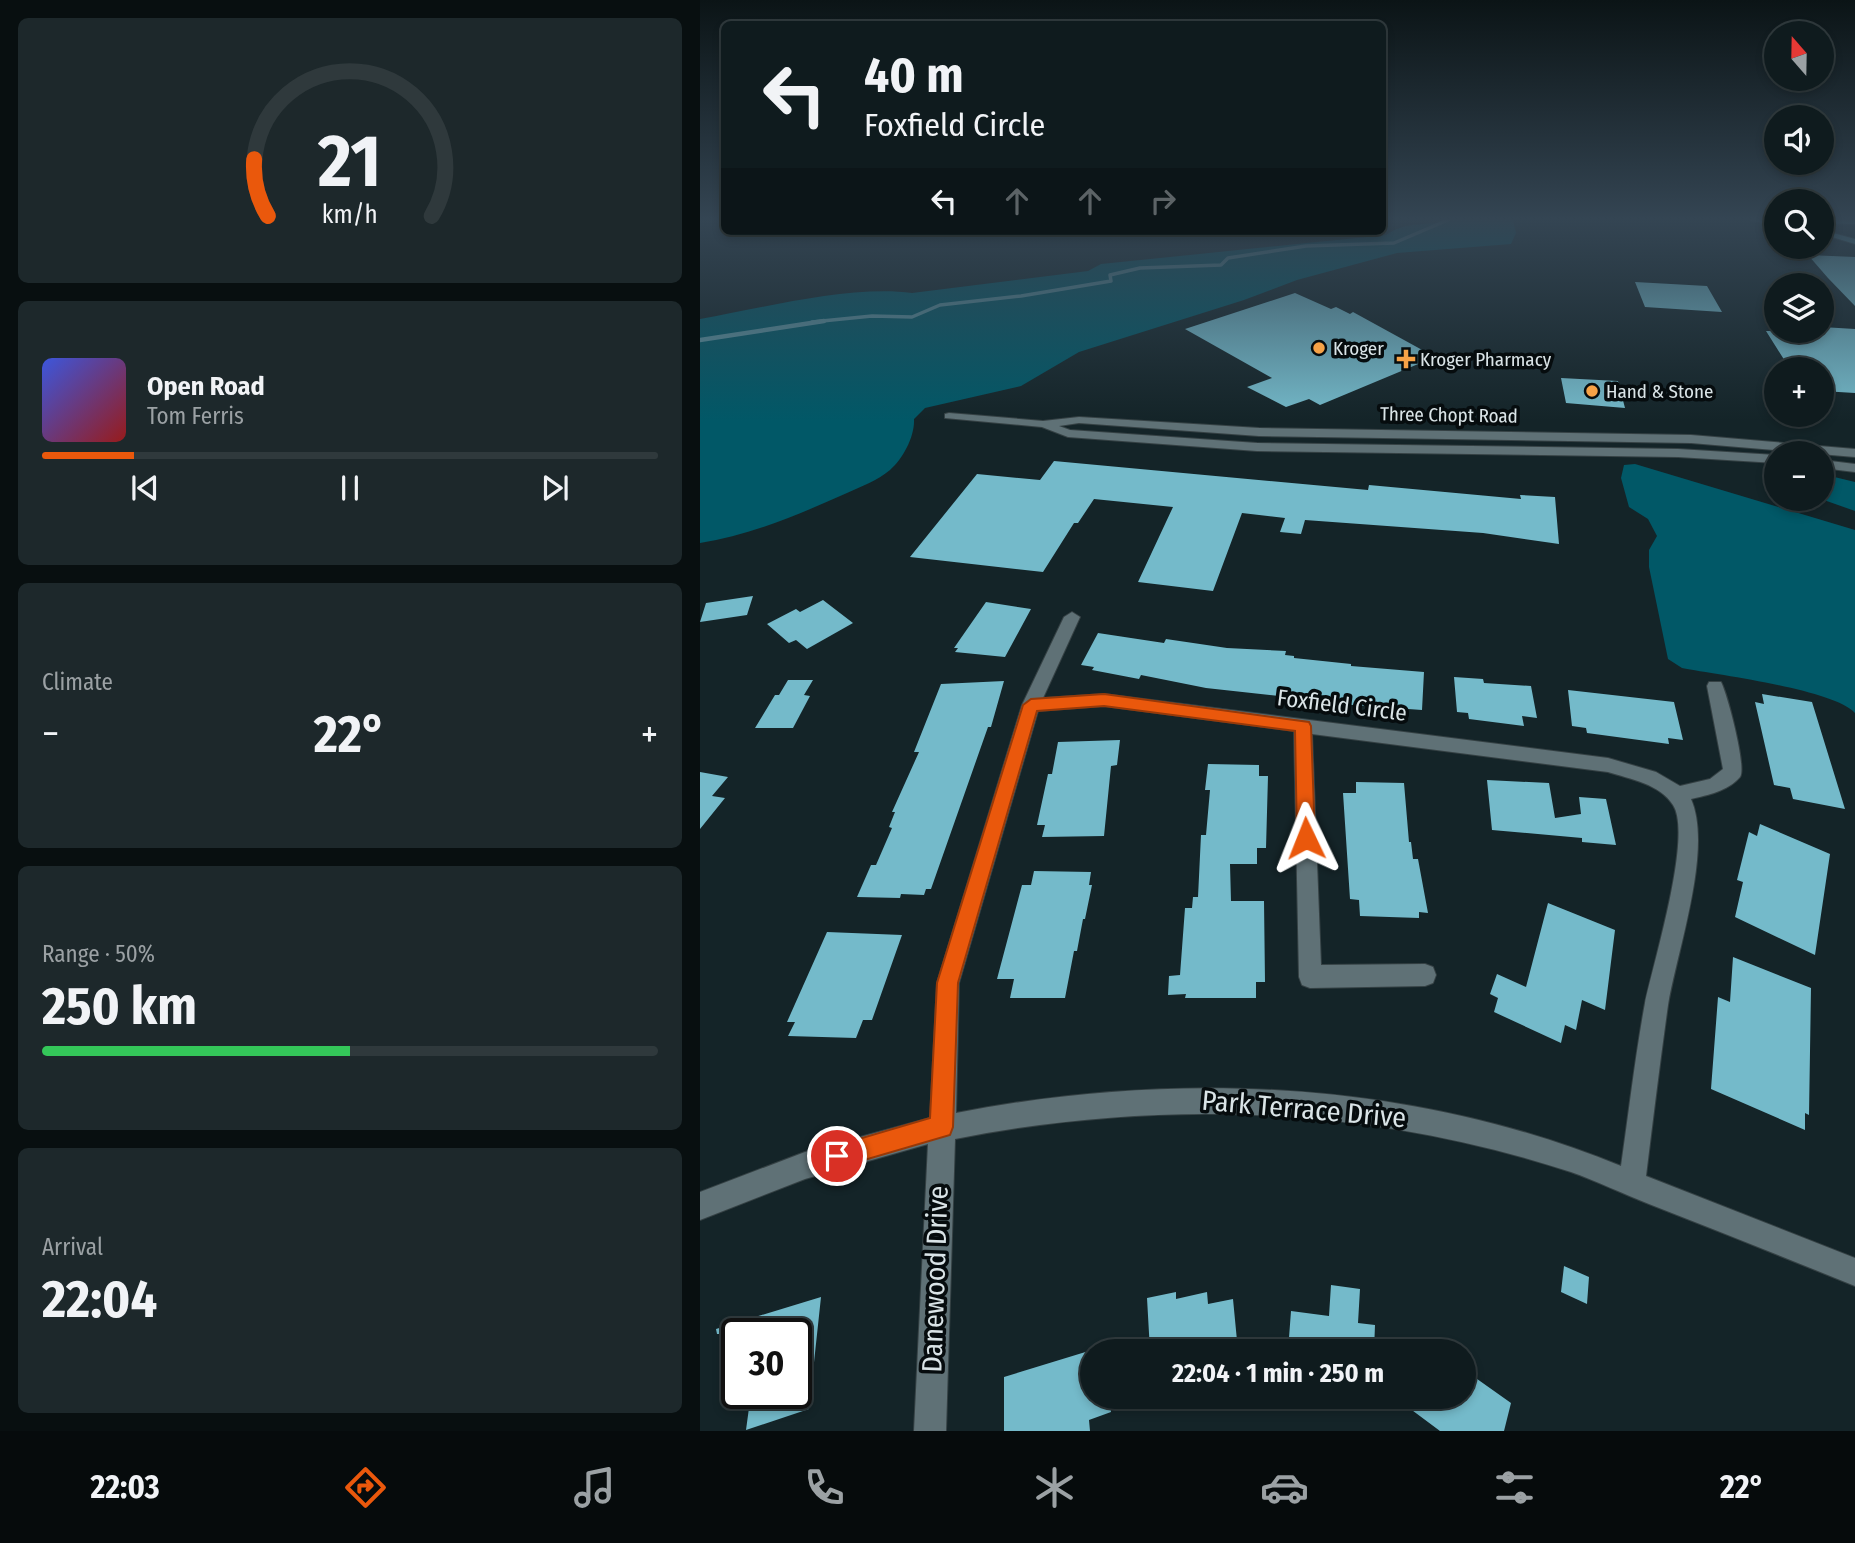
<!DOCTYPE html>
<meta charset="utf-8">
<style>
:root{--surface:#0f1b1e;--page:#1d282b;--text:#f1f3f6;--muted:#9ba1a4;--line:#2f393c;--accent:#ea580c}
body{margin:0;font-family:"Fira Sans Condensed",sans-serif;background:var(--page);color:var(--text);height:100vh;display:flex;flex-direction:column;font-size:26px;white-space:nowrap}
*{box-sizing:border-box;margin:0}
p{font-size:23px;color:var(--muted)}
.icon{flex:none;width:38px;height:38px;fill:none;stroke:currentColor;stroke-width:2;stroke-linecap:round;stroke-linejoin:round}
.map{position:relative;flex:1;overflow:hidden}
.sheet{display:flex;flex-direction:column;gap:18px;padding:18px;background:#080f10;width:700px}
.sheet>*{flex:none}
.guide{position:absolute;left:21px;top:21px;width:665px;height:214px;border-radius:10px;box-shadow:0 4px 10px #0003,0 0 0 2px var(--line);background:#0f1b1e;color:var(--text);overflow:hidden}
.needle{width:46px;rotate:340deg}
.buttons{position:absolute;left:1064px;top:21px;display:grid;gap:14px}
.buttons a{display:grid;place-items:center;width:70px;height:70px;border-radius:50%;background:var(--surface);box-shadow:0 4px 10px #0003,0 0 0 2px var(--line);font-size:35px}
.speed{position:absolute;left:21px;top:1318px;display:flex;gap:14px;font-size:35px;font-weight:700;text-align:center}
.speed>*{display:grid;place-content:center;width:91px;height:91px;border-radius:50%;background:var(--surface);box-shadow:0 4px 10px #0003,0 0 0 2px var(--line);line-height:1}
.speed .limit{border:4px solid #111;border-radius:10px;background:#fff;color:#111}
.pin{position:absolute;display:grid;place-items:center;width:60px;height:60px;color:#fff;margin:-30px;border:4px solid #fff;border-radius:50%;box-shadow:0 2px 7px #0007}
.me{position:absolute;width:77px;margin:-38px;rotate:358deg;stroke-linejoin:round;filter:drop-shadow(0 0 5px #0008)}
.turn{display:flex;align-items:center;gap:24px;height:147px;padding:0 28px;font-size:32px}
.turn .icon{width:91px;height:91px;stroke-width:2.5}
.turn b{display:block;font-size:49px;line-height:60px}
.lanes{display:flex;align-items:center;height:66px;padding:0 28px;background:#0003;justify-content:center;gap:35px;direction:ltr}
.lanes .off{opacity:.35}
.big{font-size:52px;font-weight:700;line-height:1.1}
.sheet .widget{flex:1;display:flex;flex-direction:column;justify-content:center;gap:10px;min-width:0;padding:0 24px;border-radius:10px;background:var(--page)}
.sheet .dial{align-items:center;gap:0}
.dial svg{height:182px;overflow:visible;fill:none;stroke:var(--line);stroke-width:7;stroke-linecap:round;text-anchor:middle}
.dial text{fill:var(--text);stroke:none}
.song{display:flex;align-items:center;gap:21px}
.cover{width:84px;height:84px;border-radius:10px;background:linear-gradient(135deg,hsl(230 70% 55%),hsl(0 70% 35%))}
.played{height:7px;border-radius:4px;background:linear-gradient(90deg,var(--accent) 15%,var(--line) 15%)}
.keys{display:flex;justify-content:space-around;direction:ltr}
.heat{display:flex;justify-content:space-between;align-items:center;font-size:38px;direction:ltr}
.charge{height:10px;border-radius:5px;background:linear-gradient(90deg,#34c759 50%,var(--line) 0)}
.trip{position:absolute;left:380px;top:1339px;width:396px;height:70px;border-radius:35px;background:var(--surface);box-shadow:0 4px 10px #0003,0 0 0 2px var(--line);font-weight:700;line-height:70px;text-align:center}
.menu{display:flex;height:112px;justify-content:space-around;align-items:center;background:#060b0c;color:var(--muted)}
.menu .icon{width:49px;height:49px}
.menu .selected{color:var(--accent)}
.menu b{font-size:32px;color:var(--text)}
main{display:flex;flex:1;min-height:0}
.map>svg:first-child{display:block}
.forest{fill:#015867}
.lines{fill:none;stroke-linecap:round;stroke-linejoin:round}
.stream-far1{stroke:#5b919e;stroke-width:3.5}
.stream{stroke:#5b919e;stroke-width:4.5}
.building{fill:#74baca}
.minor-casing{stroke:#354144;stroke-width:2}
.major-casing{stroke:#354144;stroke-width:2}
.minor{fill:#5f7176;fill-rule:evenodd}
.major{fill:#58a0b0;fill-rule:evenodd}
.route{fill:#ea580c;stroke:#983908;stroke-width:2}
.poi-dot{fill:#f6a247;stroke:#060c0e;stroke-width:2.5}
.labels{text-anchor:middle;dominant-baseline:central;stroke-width:7;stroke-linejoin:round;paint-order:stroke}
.far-poi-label{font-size:19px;fill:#dae4e7;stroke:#060c0e;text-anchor:start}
.far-street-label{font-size:19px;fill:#dae4e7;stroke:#060c0e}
.street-label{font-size:23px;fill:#dae4e7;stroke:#060c0e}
.near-street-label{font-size:28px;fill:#dae4e7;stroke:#060c0e}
</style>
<main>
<section class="sheet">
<div class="widget dial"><svg viewBox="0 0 100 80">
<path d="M14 69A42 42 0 1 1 86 69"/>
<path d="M14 69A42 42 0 0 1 8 44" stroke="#ea580c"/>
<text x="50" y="56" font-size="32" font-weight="700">21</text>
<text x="50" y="72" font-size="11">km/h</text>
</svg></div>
<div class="widget">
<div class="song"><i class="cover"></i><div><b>Open Road</b><p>Tom Ferris</p></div></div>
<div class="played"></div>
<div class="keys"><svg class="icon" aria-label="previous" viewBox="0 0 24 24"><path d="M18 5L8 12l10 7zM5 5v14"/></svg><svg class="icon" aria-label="pause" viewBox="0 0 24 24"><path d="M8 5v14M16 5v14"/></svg><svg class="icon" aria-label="next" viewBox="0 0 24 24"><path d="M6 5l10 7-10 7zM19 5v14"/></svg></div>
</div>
<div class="widget"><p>Climate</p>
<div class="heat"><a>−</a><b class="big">22°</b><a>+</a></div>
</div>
<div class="widget"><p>Range · 50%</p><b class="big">250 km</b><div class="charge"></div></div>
<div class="widget"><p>Arrival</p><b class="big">22:04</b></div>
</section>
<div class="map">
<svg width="1155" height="1431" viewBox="0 0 1155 1431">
<rect width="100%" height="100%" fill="#142428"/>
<path class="forest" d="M751 220H813L816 233 811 244 697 253 597 280 544 300 379 352 321 386 225 408 214 419C215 436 203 459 190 470 177 481 162 486 147 493 100 514 51 535 0 543V319C63 308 150 285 212 293L388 271 401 264 686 235C707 220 727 227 751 220Z
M935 464 1155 530V713C1133 689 1018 675 982 668L968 659 949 567V550L957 536 948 519 929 507 921 478 924 465Z
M1122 474 1155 482V511L1121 499Z"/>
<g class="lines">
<path class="stream-far1" d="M112 322 172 316 212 317 240 305 321 296 411 281 410 275 440 268 521 265 528 258 606 246 694 243 748 220"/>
<path class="stream" d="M0 340 124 321"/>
</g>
<path class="building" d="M1108 255 1155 257V306L1128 278Z
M935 282 1007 286 1022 312 945 307Z
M595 293 631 309 636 307 650 314 653 312 735 357 620 405 609 399 586 407 547 387 572 378 485 329Z
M1122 327 1155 329V393L1122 391V369H1090L1066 331H1122Z
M861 378 918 381 925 408 866 403Z
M354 461 668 490 669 485 821 499 820 495 855 497 859 544 783 533 605 520 601 534 580 532 585 518 542 513 513 591 438 582 473 507 394 499 378 523H374L343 572 210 557 277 474 340 480Z
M53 596 47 615 0 622 6 603Z
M123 600 153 623 107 649 96 640 89 643 67 624 96 609 100 612Z
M286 602 331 609 305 657 255 652 258 648H254Z
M398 633 464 643 466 639 527 648 586 651 585 655 594 656V658L651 664V666L724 672 722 710 653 705 629 702 630 696 588 692 587 695 579 696 506 688 441 675 439 679 392 670 394 667 381 665Z
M754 677 783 679 784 683 831 686 837 718 822 716 824 726 769 719 768 713 757 712Z
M88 680H113L104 695 110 696 93 728H55L75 695H79Z
M304 681 291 727H288L231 889H226L224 895 201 894 200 898 157 897 171 865H176L192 828 189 827 195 812H192L219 752H214L241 684Z
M868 690 974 702 983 740 968 738 969 744 887 733 886 728 872 726Z
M1062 694 1112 702 1145 809 1093 799 1090 788 1074 785 1055 702 1064 704Z
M420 740 417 765 411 766 404 836 342 837 345 825H337L348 774H352L358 742Z
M508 764 559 765V776H568L566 848H557V864H530L531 901H564L565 982H556V998H485L486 994 468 995 469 976 480 975 485 908H492L493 897H498L501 835H506L510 790H505Z
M0 772 28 777 12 796 25 798 0 829Z
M787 780 849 783 855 818 881 814 879 797 906 799 916 845 882 842V838L792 830Z
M656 782 704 783 709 842H711L713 859H718L728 913 719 912V918L660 916 659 900 650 899 643 793H656Z
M1060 824 1130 854 1115 955 1035 917 1043 882 1037 880 1049 832 1057 836Z
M334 871 391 872 389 885H392L385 919H383L377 951H374L365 998H310L314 979H297L322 885H331Z
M848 903 915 930 905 1010 882 1000 876 1030 865 1025 861 1043 794 1012 798 998 790 994 797 974 826 987Z
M127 932 202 935 172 1020H163L156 1038 88 1036 95 1022H87Z
M1033 957 1111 988 1109 1115 1105 1113V1130L1011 1089 1018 997 1030 1002Z
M864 1266 889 1277 887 1304 861 1292Z
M631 1285 660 1289 658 1323 675 1325 674 1351H588L591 1311 629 1316Z
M476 1292V1299L507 1292 508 1304 533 1299 538 1351H450L447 1298Z
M121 1297 109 1409 46 1430 51 1393H96V1334H17L16 1329Z
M392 1350V1396H409L411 1412 389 1420 390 1431H304V1377Z
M763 1369 811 1403 804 1431H740L693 1396H763Z"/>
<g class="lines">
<defs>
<path id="minor" d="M249 413 343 421 379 417 559 428 991 435 1155 449V457L991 443 559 436 379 423 359 426 370 430 557 443 978 449 1076 455V463L978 457 557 451 368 437 342 427 245 418V414Z
M1122 460 1155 464V472L1122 468Z
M372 612 380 617 343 698 404 694 908 758 956 772 980 786 1010 779 1023 769 1007 686 1009 682H1021C1027 693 1047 768 1040 777 1028 791 1008 795 991 799 1013 849 977 951 968 1005 960 1062 953 1119 946 1176L1155 1258V1286C1086 1258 1018 1231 949 1204 923 1194 897 1181 871 1172 669 1106 462 1098 255 1139L246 1431H214L228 1144 105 1179 0 1220V1192L105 1152 230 1118 237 983 322 705 364 617ZM404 706 594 731 599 977 602 985 610 988 725 986 733 983 736 975 733 967 725 964 621 965 612 734 908 772C930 779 960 784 973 805 993 835 953 964 945 1003 935 1057 929 1111 921 1166 711 1080 476 1070 256 1113L259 983 338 711Z"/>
<path id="major" d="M1050 220 1076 222V226Z
M1122 220H1155V224L1122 223Z
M1122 230 1155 239V244L1122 234Z"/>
</defs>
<use href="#minor" class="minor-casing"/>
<use href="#major" class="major-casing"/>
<use href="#minor" class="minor"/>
<use href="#major" class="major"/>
</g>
<linearGradient id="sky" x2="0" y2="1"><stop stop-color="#0b1416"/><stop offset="0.52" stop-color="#344553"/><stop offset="1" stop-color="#344553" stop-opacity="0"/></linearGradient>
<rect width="1155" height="421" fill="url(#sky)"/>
<path class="route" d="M404 694 609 722 611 726 615 838 613 843 606 845 600 843 597 838 595 731 404 706 337 711 258 983 253 1127 250 1135 137 1168 128 1165 125 1156 128 1148 230 1118 237 983 323 705 331 699Z"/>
<g class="poi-dot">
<circle cx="619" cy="348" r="7"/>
<path d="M702.5 348.5h7v7h7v7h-7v7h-7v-7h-7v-7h7z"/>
<circle cx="892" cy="391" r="7"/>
</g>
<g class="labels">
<g class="far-poi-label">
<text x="633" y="348">Kroger</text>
<text x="720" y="359">Kroger Pharmacy</text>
<text x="906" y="391">Hand &amp; Stone</text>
</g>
<g class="far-street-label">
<text transform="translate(749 415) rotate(1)">Three Chopt Road</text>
</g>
<g class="street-label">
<text transform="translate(642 705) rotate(7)">Foxfield Circle</text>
</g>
<g class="near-street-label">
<text transform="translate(604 1109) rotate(5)">Park Terrace Drive</text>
<text transform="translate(235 1279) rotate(-88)">Danewood Drive</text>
</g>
</g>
</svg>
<div class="buttons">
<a><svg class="needle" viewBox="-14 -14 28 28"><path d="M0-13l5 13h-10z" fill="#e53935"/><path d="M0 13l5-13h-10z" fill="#9ba1a4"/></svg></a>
<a><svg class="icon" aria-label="sound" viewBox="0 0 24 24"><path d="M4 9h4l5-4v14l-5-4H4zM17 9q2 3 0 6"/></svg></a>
<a><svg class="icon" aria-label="search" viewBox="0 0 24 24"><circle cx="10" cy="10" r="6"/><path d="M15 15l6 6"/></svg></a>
<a><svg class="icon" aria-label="layers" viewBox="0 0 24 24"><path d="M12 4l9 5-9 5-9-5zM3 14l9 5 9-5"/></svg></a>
<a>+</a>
<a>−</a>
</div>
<div class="speed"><div class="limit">30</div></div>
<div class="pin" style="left:137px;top:1156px;background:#d93025"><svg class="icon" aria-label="arrive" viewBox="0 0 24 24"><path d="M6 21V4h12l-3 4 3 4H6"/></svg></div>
<svg class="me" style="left:606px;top:838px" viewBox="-20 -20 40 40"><path d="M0-17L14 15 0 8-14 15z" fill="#ea580c" stroke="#fff" stroke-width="4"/></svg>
<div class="trip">22:04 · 1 min · 250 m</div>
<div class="guide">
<div class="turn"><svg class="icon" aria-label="left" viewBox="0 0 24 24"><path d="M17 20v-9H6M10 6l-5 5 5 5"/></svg><div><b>40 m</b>Foxfield Circle</div></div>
<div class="lanes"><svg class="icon" aria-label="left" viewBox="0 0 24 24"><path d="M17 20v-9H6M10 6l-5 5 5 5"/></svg><svg class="icon off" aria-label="ahead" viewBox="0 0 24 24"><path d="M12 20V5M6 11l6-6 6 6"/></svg><svg class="icon off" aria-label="ahead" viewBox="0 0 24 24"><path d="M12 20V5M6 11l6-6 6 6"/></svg><svg class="icon off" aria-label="right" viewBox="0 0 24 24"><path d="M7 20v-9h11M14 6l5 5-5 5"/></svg></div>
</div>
</div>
</main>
<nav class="menu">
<b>22:03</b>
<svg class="icon selected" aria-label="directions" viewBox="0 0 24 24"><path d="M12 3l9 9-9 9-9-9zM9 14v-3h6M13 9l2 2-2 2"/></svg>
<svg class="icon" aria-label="music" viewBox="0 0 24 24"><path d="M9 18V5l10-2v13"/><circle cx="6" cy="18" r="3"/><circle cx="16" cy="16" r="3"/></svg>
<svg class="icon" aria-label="phone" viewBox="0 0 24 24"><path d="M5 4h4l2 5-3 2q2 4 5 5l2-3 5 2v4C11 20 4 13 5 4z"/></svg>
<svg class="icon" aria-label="climate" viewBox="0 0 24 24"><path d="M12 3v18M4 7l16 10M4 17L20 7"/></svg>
<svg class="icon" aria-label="car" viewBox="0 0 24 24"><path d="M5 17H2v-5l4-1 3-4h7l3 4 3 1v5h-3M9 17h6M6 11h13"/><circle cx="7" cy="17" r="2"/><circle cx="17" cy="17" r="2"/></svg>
<svg class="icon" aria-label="filters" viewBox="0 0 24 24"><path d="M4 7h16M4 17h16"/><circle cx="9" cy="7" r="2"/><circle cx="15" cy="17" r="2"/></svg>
<b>22°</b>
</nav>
